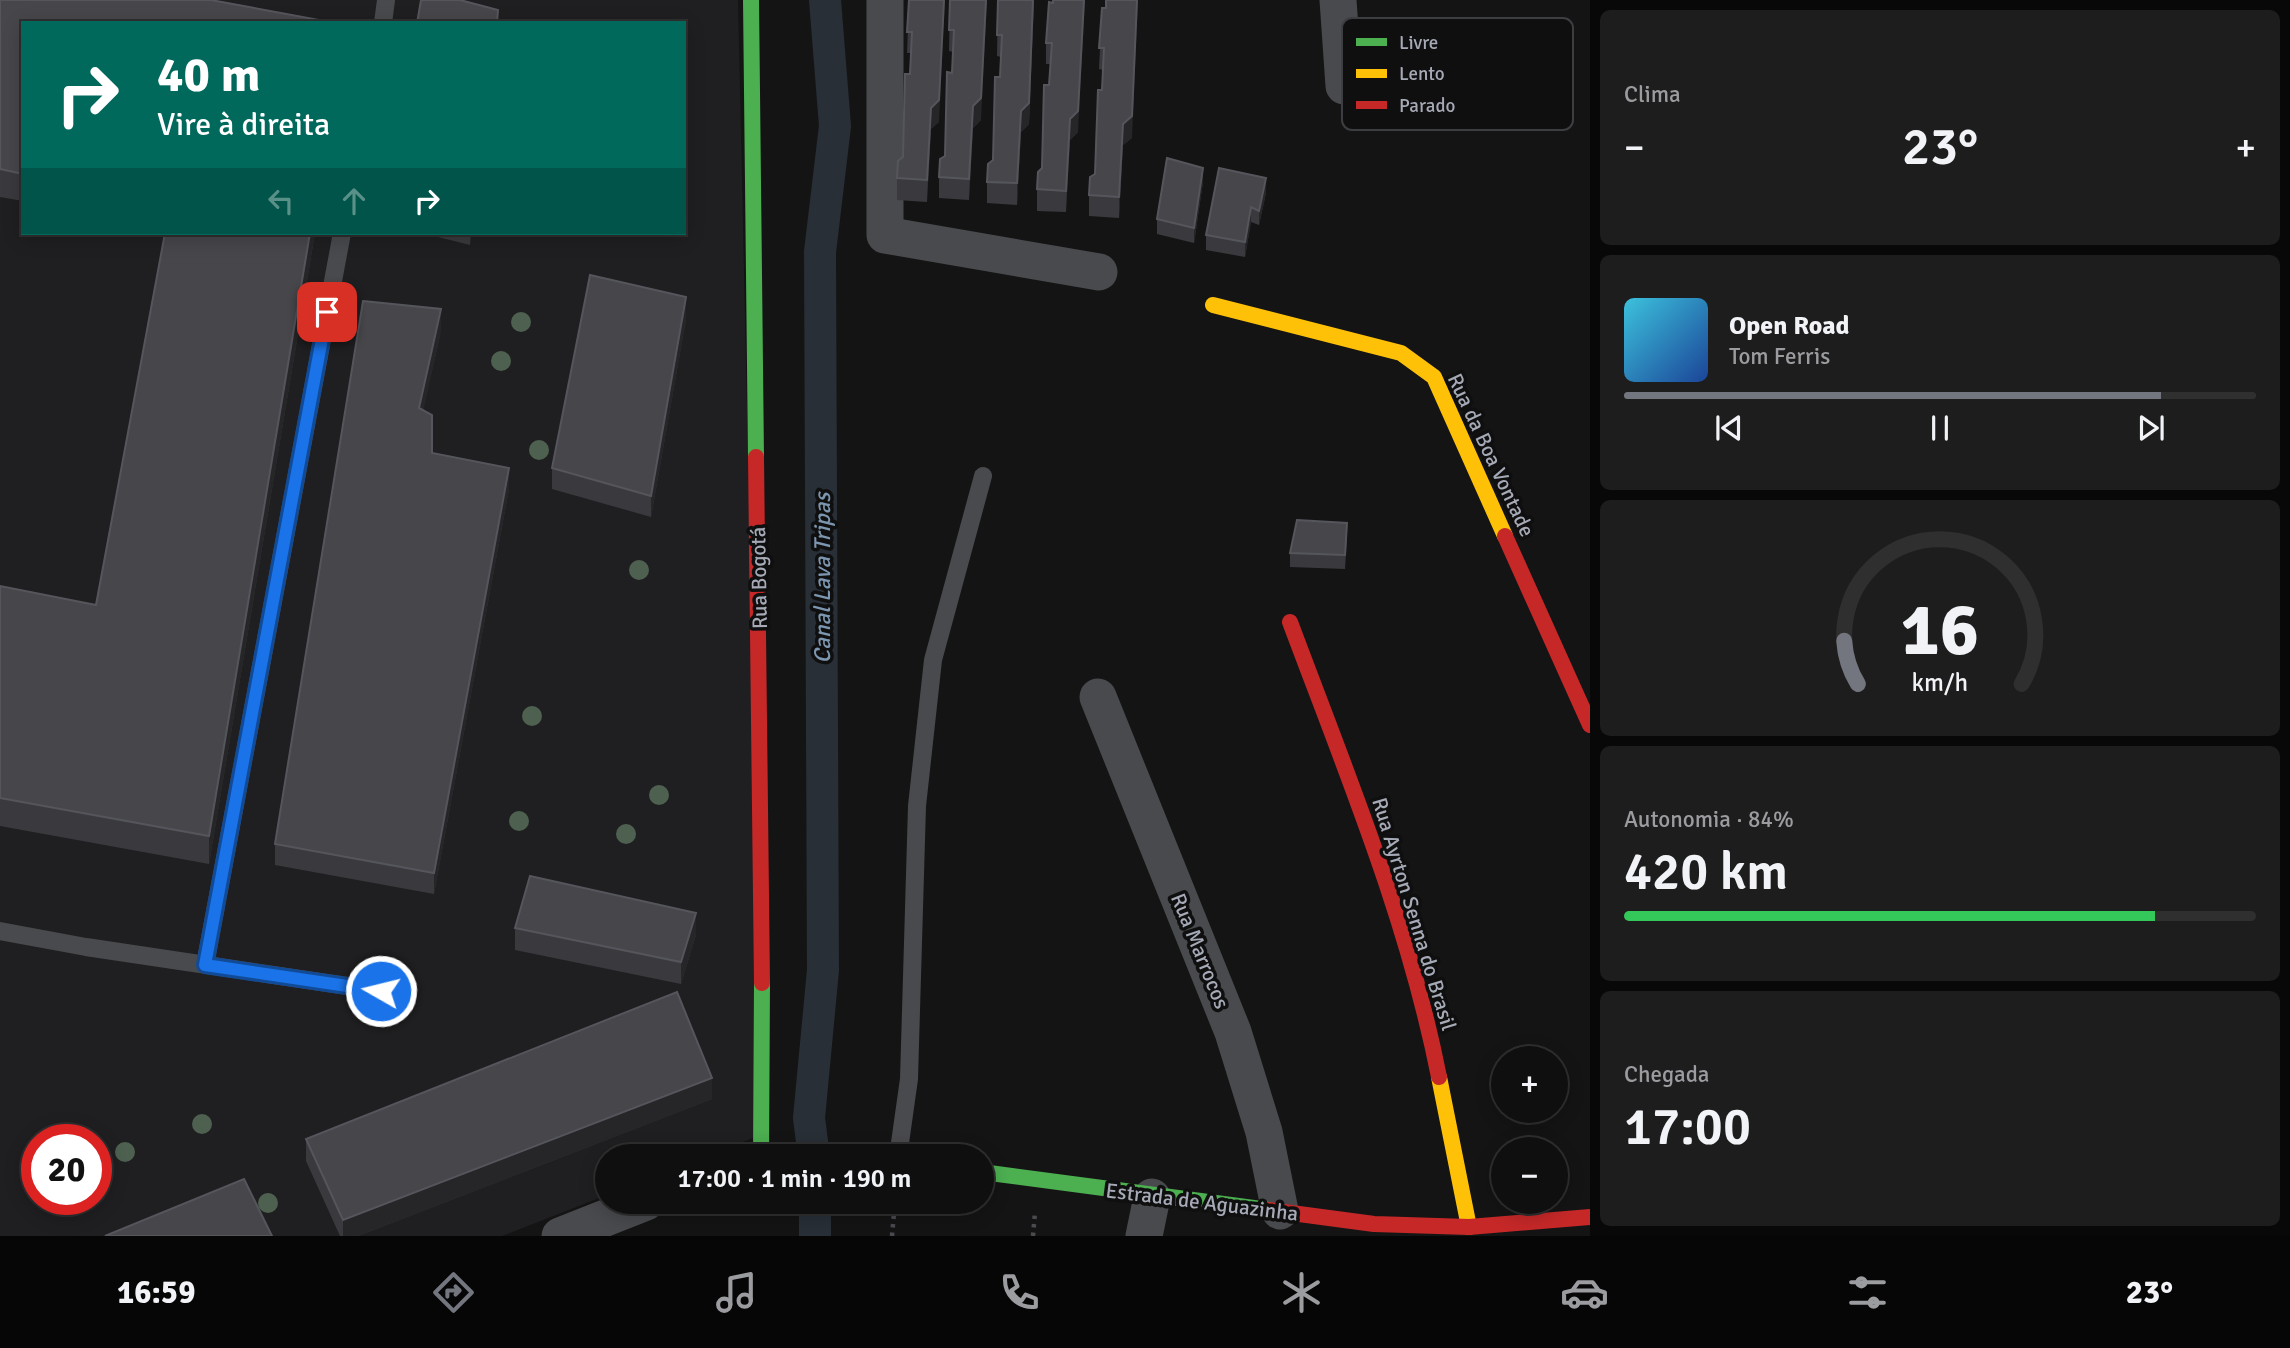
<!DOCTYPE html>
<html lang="pt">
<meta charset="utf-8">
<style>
:root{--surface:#0f0f10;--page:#1d1d1e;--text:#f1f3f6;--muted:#9b9c9f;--line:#2f2f30;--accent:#73767e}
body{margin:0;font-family:Signika,sans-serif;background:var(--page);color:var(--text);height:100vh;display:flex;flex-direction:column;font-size:26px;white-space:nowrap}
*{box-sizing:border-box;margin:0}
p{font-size:23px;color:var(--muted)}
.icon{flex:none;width:38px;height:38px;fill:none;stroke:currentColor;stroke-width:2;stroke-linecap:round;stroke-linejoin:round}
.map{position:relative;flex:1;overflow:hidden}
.panel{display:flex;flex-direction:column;gap:10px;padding:10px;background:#080809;width:700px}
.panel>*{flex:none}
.banner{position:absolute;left:21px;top:21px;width:665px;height:214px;border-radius:0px;box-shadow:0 4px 18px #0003,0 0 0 2px var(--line);background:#00695c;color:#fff;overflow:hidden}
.fabs{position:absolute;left:1491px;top:1046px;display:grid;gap:14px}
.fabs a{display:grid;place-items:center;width:77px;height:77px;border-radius:50%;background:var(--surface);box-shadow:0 4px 18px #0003,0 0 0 2px var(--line);font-size:35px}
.speed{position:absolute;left:21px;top:1124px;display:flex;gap:14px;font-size:35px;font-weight:700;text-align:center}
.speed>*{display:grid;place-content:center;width:91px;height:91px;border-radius:50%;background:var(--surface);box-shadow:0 4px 18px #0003,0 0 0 2px var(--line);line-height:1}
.speed .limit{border:10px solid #d22;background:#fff;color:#111}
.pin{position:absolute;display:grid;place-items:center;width:60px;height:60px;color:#fff;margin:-30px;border-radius:14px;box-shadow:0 4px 10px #0006}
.me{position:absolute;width:77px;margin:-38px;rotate:278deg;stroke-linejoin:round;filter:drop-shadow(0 0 5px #0008)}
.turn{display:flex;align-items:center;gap:24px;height:147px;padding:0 21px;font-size:32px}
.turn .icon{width:91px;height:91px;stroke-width:2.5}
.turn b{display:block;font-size:49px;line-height:60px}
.lanes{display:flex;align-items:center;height:66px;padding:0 21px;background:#0003;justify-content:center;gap:35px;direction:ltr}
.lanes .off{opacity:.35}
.big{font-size:52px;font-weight:600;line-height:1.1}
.panel .card{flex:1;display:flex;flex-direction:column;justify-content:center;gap:10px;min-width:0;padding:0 24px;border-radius:10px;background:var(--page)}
.panel .dial{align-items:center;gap:0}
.dial svg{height:182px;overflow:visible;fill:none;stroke:var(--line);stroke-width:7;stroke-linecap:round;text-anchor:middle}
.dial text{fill:var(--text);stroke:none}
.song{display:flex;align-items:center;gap:21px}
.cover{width:84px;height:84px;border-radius:10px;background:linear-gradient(135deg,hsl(190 70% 55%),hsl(220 70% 35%))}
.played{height:7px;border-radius:4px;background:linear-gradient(90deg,var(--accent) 85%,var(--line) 85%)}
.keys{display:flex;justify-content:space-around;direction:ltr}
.heat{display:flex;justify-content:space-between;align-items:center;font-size:38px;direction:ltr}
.charge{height:10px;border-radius:5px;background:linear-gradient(90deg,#34c759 84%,var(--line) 0)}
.trip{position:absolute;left:595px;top:1144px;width:399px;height:70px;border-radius:35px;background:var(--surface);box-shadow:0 4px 18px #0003,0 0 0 2px var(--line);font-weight:600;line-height:70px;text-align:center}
.dock{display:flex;height:112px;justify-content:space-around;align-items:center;background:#060606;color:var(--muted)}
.dock .icon{width:49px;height:49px}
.dock .active{color:var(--accent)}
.dock b{font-size:32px;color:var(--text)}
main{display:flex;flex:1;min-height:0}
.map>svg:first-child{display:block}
.built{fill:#1f1f21;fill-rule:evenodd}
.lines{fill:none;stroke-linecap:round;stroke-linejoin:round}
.canal{stroke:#282f36;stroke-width:32}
.path{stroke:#4a4b4f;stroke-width:4.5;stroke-dasharray:3.5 5;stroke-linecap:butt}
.lane{stroke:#494a4d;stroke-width:18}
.street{stroke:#494a4d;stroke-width:37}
.fast{stroke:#4caf50;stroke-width:16}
.slow{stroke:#ffc107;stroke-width:16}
.jam{stroke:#c62828;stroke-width:16}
.tree{fill:#4e6150}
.wall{fill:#3a3a3e}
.shaded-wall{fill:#262628}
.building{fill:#46464b;stroke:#55565c;stroke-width:2}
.route-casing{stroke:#114b97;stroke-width:18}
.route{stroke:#1a73e8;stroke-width:12}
.labels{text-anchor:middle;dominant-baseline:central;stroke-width:7;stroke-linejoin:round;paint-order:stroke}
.street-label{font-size:21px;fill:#a6aab6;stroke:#0f0f10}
.water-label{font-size:23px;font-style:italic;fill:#7d96b0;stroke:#0f0f10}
.key{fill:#0f0f10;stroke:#3c3e42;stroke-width:2}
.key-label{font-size:19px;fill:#a6aab6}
</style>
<main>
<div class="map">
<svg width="1590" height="1236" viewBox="0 0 1590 1236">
<rect width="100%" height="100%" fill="#141415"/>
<path class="built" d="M0 0H738L763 1134 705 1157H607V1195L502 1236H0ZM23 23H684V233H23ZM37 1139H96V1199H37Z"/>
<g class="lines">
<path class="canal" d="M814 1157 809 1118 823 970 820 252 835 126 825 0
M815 1236V1202"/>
<path class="path" d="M892 1236 895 1202
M1033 1236 1035 1212"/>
<path class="lane" d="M383 23 386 0
M0 931 86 947 381 991
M205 965 342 233
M898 1157 909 1079 917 806 933 660 983 476"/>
<path class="street" d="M885 0V235L1099 272
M1338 0 1344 86
M1098 697 1233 1032 1264 1132 1280 1211
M560 1236 646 1202
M1144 1236 1152 1197"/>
<path class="fast" d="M751 0 756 457
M761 1157 762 983
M982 1172 1269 1210"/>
<path class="slow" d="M1213 305 1401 353 1434 377 1505 536
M1439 1077 1469 1227"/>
<path class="jam" d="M756 457 762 983
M1505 536 1590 725
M1290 622C1346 772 1408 920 1439 1077
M1269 1210 1374 1224 1469 1227 1590 1217"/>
</g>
<g class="tree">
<circle cx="521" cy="322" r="10"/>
<circle cx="501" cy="361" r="10"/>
<circle cx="539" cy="450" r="10"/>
<circle cx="639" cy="570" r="10"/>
<circle cx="532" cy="716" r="10"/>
<circle cx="659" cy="795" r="10"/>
<circle cx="519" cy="821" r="10"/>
<circle cx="626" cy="834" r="10"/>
<circle cx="202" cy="1124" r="10"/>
<circle cx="125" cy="1152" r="10"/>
<circle cx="268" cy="1203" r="10"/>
</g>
<path class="wall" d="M0 0 23 23V201L0 197Z
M909 0 939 122 931 129 927 202 897 200V178L903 157 911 53H907Z
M950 0 981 120 973 128 969 200 939 198V177L945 156 953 52 949 51Z
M998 0H1034L1029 124 1021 132 1017 205 987 203V182L993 160 1000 77 1001 57 997 56Z
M1049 2 1078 132 1070 140 1066 212 1037 211V189L1042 168 1051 64H1046V43Z
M1102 8 1132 138 1123 145 1119 218 1089 216V195L1095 174 1102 90 1103 70 1099 69Z
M1203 182 1194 243 1157 234V219Z
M1266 193 1259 225 1251 222 1245 257 1206 250V235Z
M165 233H315L209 864 0 826V586L96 605Z
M422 233H471L470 245Z
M686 319 651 517 552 489V468Z
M441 331 423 410 432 453 509 489 434 894 275 865V844Z
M1347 537 1345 569 1290 567V553Z
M515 928 696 935 681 984 515 950Z
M712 1099 358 1236H340L306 1161V1139Z"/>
<path class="shaded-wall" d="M944 0H945L939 122 931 129 927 202 931 108Z
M986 0H987L981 120 973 128 969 200 973 106Z
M1033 0H1034L1029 124 1021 132 1017 205V183L1021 111Z
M1084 0H1085L1078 132 1070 140 1066 212 1070 119Z
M1137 0H1138L1132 138 1123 145 1119 218V197L1123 124Z
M1203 168V182L1194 243V228Z
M1266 178V193L1259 225V211Z
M1251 207V222L1245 257V242Z
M310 233H315L209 864V836Z
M686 297V319L651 517V496Z
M441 309V331L419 430V408Z
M509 468V489L434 894V873Z
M696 913V935L681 984V962Z
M712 1078V1099L358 1236H343V1220Z"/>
<path class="building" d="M0 0H211L335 23H23V174L0 169Z
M421 0H460L498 10 497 23H417Z
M909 0H944L939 100 931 108 927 180 897 178 898 161 903 157 905 74H910L912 32H907Z
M950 0H986L981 98 973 106 969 179 939 177 940 159 945 156 947 72 952 73 954 30H949Z
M998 0H1033L1029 103 1021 111 1017 183 987 182 988 164 993 160 995 77H1000L1002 35H997Z
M1053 0H1084L1078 111 1070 119 1066 191 1037 189 1038 172 1042 168 1044 85H1049L1052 43H1046L1049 2 1053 3Z
M1106 0H1137L1132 116 1123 124 1119 197 1089 195 1090 177 1095 174 1098 90H1102L1104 48H1099L1102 8H1106Z
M1167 158 1203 168 1194 228 1157 219Z
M1219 168 1266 178 1259 211 1251 207 1245 242 1206 235Z
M165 233H310L209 836 0 798V586L96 605Z
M590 275 686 297 651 496 552 468Z
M363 301 441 309 419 408 432 415V453L509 468 434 873 275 844Z
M1297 520 1347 523 1345 555 1290 553Z
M530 876 696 913 681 962 515 928Z
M677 992 712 1078 343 1220 306 1139Z
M244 1179 272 1236H105Z"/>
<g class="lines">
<defs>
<path id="route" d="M327 312 205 965 381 991"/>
</defs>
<use href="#route" class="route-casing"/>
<use href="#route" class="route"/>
</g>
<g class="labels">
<g class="street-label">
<text transform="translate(1491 455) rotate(65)">Rua da Boa Vontade</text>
<text transform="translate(759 578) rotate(-91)">Rua Bogotá</text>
<text transform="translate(1414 914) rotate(73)">Rua Ayrton Senna do Brasil</text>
<text transform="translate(1200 951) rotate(68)">Rua Marrocos</text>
<text transform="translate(1202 1202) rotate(7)">Estrada de Aguazinha</text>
</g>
<g class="water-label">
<text transform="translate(822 578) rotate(-90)">Canal Lava Tripas</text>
</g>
</g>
<rect x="1342" y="18" width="231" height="112" rx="10" class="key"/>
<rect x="1356" y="38" width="31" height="8" fill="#4caf50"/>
<rect x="1356" y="69" width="31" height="9" fill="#ffc107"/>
<rect x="1356" y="101" width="31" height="8" fill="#c62828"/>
<g class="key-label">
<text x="1399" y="49">Livre</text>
<text x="1399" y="80">Lento</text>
<text x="1399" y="112">Parado</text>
</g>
</svg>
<div class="fabs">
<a>+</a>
<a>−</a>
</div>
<div class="speed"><div class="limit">20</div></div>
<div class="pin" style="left:327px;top:312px;background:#d93025"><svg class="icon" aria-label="arrive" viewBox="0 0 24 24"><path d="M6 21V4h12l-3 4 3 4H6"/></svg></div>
<svg class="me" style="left:381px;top:991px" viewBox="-20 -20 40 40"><circle r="17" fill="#1a73e8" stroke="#fff" stroke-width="3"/><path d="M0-11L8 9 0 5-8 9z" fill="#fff"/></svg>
<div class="trip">17:00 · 1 min · 190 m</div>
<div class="banner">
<div class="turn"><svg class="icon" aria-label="right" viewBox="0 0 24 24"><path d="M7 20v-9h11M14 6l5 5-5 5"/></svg><div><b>40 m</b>Vire à direita</div></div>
<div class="lanes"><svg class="icon off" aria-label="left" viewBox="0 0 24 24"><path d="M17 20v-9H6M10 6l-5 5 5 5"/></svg><svg class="icon off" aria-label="ahead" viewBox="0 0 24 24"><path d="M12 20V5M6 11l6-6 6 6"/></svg><svg class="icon" aria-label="right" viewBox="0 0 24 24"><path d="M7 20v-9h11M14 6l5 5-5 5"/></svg></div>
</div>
</div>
<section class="panel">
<div class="card"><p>Clima</p>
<div class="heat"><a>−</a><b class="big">23°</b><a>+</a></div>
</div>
<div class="card">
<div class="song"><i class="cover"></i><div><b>Open Road</b><p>Tom Ferris</p></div></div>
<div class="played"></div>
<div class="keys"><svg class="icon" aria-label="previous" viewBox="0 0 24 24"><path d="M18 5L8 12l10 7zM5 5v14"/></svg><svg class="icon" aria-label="pause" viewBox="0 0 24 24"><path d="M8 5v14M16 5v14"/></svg><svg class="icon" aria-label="next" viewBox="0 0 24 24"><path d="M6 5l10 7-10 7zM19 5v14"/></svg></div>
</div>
<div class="card dial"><svg viewBox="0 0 100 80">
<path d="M14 69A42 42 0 1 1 86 69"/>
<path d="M14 69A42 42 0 0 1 8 50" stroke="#73767e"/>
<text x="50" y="56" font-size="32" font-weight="700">16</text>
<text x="50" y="72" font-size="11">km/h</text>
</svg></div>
<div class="card"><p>Autonomia · 84%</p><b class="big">420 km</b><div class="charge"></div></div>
<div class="card"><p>Chegada</p><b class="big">17:00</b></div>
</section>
</main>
<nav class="dock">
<b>16:59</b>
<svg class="icon active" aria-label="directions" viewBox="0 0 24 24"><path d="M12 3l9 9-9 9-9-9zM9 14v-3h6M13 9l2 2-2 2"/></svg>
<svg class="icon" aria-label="music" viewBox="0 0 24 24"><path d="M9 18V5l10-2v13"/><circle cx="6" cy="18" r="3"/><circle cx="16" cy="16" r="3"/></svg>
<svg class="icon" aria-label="phone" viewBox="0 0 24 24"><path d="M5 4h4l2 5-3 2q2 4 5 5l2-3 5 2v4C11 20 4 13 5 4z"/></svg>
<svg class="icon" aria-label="climate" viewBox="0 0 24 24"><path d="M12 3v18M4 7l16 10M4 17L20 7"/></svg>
<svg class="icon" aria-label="car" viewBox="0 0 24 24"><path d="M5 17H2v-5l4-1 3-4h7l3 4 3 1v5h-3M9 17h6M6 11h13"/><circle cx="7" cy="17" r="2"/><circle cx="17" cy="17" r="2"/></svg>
<svg class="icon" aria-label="filters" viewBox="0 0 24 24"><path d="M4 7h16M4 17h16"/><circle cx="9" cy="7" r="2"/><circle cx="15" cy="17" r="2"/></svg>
<b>23°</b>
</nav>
